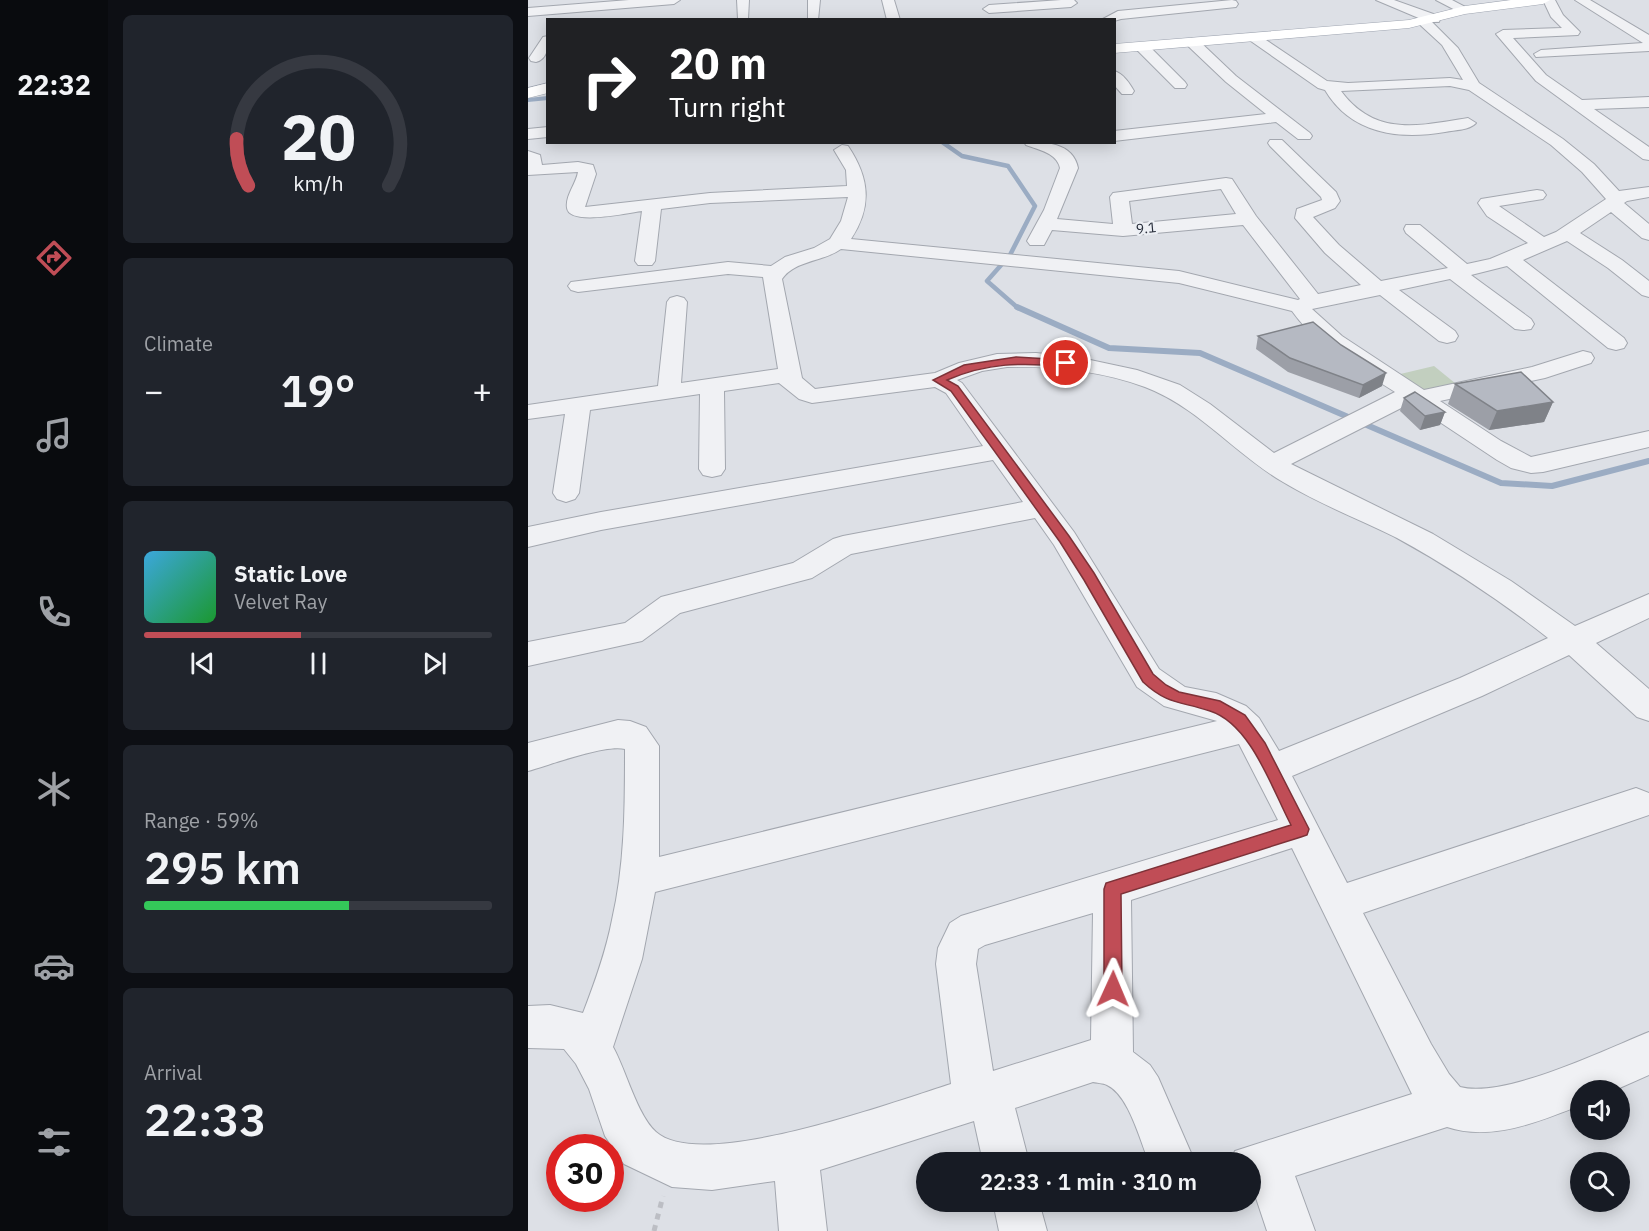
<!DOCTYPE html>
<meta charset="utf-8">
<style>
:root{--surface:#171b24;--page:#20242c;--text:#f1f3f6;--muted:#9ea1a6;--line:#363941;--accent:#c04d56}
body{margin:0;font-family:"IBM Plex Sans",sans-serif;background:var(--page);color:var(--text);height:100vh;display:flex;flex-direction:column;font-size:22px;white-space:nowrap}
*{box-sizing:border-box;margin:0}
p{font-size:20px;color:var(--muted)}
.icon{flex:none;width:33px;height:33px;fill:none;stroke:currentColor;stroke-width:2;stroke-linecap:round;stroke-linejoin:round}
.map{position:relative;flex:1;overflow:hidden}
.drawer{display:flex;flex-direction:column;gap:15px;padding:15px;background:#0d0f14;width:420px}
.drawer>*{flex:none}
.top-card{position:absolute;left:18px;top:18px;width:570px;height:126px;border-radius:0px;box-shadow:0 3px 15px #0003;background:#202124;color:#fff;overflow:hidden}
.controls{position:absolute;left:1042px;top:1080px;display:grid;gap:12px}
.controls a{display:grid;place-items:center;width:60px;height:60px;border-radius:50%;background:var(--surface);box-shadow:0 3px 15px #0003;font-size:30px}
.speed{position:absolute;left:18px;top:1134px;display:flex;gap:12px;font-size:30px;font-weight:700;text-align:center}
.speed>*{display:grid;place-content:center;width:78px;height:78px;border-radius:50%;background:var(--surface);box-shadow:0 3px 15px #0003;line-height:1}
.speed .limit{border:9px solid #d22;background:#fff;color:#111}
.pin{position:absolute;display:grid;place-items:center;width:51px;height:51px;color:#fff;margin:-26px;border:3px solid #fff;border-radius:50%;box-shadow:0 2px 6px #0007}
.me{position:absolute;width:66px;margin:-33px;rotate:1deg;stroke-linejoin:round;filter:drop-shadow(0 0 4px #0008)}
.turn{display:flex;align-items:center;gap:21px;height:126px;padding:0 24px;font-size:27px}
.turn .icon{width:78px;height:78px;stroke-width:2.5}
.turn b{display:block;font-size:42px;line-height:51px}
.big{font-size:45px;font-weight:600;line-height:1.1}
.drawer .card{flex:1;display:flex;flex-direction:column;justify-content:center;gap:9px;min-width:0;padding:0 21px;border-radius:9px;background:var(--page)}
.drawer .dial{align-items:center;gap:0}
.dial svg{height:156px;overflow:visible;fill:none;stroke:var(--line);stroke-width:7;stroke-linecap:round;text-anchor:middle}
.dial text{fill:var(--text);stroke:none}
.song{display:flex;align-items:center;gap:18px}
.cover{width:72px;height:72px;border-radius:9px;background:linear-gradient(135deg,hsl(200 70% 55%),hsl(130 70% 35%))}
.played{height:6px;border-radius:3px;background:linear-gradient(90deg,var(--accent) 45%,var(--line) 45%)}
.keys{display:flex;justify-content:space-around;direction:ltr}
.heat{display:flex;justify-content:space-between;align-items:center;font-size:33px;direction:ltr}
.charge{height:9px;border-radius:4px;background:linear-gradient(90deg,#34c759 59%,var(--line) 0)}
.trip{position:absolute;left:388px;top:1152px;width:345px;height:60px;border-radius:30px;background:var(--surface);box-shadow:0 3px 15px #0003;font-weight:600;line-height:60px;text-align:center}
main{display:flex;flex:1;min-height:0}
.menu{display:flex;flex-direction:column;width:108px;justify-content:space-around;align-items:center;background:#090b0e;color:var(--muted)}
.menu .icon{width:42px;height:42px}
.menu .selected{color:var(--accent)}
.menu b{font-size:27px;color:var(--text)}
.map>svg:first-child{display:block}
.green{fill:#c2cfbf}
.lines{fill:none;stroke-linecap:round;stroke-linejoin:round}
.stream-far2{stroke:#9bacc3;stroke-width:4}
.stream-far1{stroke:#9bacc3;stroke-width:4.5}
.stream{stroke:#9bacc3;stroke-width:6}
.minor-casing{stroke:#a3a7af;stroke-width:2}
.major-casing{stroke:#9ea4b0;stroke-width:1}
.path{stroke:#bcbec4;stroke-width:5;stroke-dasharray:6 6;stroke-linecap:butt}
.minor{fill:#f0f1f4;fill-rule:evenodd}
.major{fill:#fff;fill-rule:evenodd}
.wall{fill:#9c9fa7}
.shaded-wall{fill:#7f8288}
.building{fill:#b5b9c2;stroke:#7f8288;stroke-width:1.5}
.route{fill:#c04d56;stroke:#7d3238;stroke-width:1.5}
.labels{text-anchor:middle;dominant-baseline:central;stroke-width:4.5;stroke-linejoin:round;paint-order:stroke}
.far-street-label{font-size:14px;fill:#282e3b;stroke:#eceff4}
</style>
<main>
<nav class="menu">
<b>22:32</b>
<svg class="icon selected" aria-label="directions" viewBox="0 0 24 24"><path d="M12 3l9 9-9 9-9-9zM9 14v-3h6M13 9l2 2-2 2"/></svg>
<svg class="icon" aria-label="music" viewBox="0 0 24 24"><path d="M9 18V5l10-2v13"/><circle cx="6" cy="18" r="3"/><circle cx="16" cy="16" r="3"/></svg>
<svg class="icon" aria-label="phone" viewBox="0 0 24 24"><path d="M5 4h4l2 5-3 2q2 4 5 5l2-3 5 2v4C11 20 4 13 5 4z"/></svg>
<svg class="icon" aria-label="climate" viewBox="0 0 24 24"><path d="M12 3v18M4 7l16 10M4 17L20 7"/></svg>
<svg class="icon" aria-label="car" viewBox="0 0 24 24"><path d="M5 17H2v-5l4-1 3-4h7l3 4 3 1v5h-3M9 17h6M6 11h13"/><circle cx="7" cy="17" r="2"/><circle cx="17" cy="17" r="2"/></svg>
<svg class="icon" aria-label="filters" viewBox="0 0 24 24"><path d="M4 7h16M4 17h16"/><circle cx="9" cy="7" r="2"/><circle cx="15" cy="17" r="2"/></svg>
</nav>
<section class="drawer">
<div class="card dial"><svg viewBox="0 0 100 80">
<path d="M14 69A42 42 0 1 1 86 69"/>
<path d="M14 69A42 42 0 0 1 8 45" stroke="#c04d56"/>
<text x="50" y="56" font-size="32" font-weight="700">20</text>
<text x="50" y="72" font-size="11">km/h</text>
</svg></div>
<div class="card"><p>Climate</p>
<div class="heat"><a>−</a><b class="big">19°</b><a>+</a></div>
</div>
<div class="card">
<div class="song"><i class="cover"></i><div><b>Static Love</b><p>Velvet Ray</p></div></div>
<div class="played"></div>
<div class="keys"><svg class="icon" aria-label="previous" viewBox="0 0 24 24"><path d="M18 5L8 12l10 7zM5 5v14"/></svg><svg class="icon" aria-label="pause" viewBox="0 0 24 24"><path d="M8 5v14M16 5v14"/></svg><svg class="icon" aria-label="next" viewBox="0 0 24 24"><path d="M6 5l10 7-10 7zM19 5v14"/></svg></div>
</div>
<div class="card"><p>Range · 59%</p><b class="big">295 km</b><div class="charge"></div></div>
<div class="card"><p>Arrival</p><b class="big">22:33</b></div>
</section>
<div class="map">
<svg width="1121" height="1231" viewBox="0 0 1121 1231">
<rect width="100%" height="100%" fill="#dde0e6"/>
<path class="green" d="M906 366 933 388 903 396 864 376Z"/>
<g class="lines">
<path class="stream-far2" d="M0 100 20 98"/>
<path class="stream-far1" d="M414 142 434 156 480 166 507 206 482 255 459 281 490 308"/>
<path class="stream" d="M489 307 581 348 672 353 973 483 1024 486 1121 461"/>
<defs>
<path id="minor" d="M101 0H152L146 4 0 16V8Z
M209 0H221L220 19H210Z
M280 0H292L290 20H280Z
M354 0H366L372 20H359Z
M533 0H546L549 3 543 7 461 13 455 9 461 5Z
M704 0 708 1 710 4 708 7 593 19 586 21V20H573L590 11Z
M848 0H866L911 16 912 19 911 22H904L930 48 951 83 1035 139 1066 164 1091 191 1121 187V197L1099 201 1096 203 1121 224V240L1114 238 1083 212 1052 233 1094 260 1121 281V297L1114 295 1080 268 1039 241 995 260 1096 338 1099 343 1096 348 1088 350 1080 348 979 266 943 275 1003 319 1006 324 1003 329 995 330 987 329 922 279 871 290 927 331 930 336 927 341 919 343 911 341 852 295 784 309 814 336 896 390 1004 367 1055 351 1063 353 1066 358 1063 363 1017 378 912 401 973 441 1003 457 1121 431V447L1015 472 1003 473 983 468 969 460 883 403 763 464 905 534 983 581 1047 626 1121 594V618L1068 643 1121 689V721L1109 717 1041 655 954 696 764 776 819 883 1108 788 1121 793V815L835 913 903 1044 921 1074 932 1087C977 1099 1078 1049 1121 1032V1075L1087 1090H1053V1105C1013 1121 963 1142 919 1127L767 1176 787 1231H739L725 1189 723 1190V1162H702L707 1151 884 1094 764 848 603 900 605 1052 622 1065 630 1077 667 1162H621C612 1141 601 1095 579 1085 575 1083 569 1083 565 1082L487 1108 501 1162H455L446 1121 292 1170 299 1231H251L247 1181 184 1190 144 1187 96 1164 77 1136 61 1089 48 1064 36 1049 0 1048V1006L22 1005 55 1013C67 982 78 951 84 920 97 864 97 806 97 749 77 744 22 765 0 771V743L90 720 102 721 118 727 131 746V857L689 721 636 706 609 687 526 545 507 518 323 554 284 578 152 613 114 641 0 666V642L97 623 133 597 265 563 305 539 315 536 495 502 465 460 73 530 0 547V527L73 512 455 446 418 393 407 387 284 403 271 399 251 383 196 391 197 469 193 475 184 477 175 475 171 469 172 394 62 410 51 493 47 499 38 502 29 499 25 493 37 414 0 419V405L130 386 139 302 142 298 149 296 156 298 159 302 153 383 250 369 235 277 200 274 50 292 43 290 40 286 43 282 200 262 243 266 257 257 286 248 302 239 313 221 320 197 182 203 133 209 127 261 124 265H110L107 261 114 211C100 213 41 226 39 208 37 196 48 184 50 172L0 175V151L12 155 14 165 50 162 65 165 68 174 57 207 182 193 319 186 318 170 306 150 314 145 320 146C341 177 345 206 323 239L651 271 770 300 772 299 715 225 595 236 524 230 516 245H502L499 241 516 210 532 168C529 153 511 150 498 145L496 142C516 142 545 142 550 168L529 219 585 224 582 197 585 193 698 178 704 179 728 216 790 294 833 285 797 253 767 218 769 209 794 200 793 197 742 146 740 143 742 140H754L808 192 812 201 807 208 785 217 811 245 853 281 920 268 878 233 876 229 878 225H892L939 264 962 259 1000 243 959 216 950 203 953 199 1009 190 1015 191 1018 195 1015 199 971 206 1016 237 1028 232 1078 199 1054 172 1023 145 941 90 922 86 813 91C847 137 891 126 940 118L948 123C942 130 927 130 917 132 871 140 823 134 797 90L790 88 717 37 719 34H729L799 81 820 83 922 78 935 80 914 45 889 22 893 19ZM693 189 708 214 604 224 601 201ZM313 249 651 283 764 311C789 347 832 369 867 392L746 453 682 404 652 385 609 370 553 358 508 353 469 354 431 363 407 373 287 389 274 378 254 279C267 260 295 262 313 249ZM479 367C525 366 574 371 617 387 670 407 707 454 755 482 791 504 831 519 869 538 922 567 973 601 1020 638L932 678 751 751 731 718 718 706 688 693 657 687 631 669 546 532 434 383 429 380 454 371ZM711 744 750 820 433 916 422 923 410 948 408 964 423 1084C368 1101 174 1173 128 1132 109 1115 98 1070 85 1047L114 959 127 892ZM565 913 563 1040 465 1071 448 964 450 949 457 945Z
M908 0H924L943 10 941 13H933Z
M1015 0H1027L1035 15 1052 32 1050 35 985 38 1018 75 1054 100 1121 97V107L1066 109 1121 147V160L1115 159 1008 81 968 34 975 30 1034 28 1023 17Z
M1047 0H1062L1121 35V51L1008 57 1006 54 1013 50 1115 43Z
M20 36C20 46 20 59 8 62L3 61 1 58 15 37Z
M664 38 669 39 708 76 782 133 784 136 782 139H770L748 122 586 141V131L738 114 698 82 659 45 657 42Z
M614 43 619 44 657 82 659 85 657 88H647L609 50 607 47Z
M586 71C595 73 602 84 606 91L604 94H594L586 85Z
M20 127V137L0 139V129Z
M465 1202H511L519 1231H471Z"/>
<path id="major" d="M983 0H1022L1015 4 937 14 881 28 586 53V44L881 20 937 6Z
M20 83V93L0 98V88Z"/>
</defs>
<use href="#minor" class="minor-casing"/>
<use href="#major" class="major-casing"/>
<path class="path" d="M126 1231 135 1196"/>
<use href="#minor" class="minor"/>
<use href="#major" class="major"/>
</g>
<path class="wall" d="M730 336 854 386 831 398 760 372 728 349Z
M927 384 1025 402 1016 422 961 430 920 404Z
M876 398 917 412 912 425 892 430 872 411Z"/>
<path class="shaded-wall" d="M858 373 854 386 831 398 835 385Z
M1025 402 1016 422 961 430 969 411Z
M917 412 912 425 892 430 897 416Z"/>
<path class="building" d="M785 322 813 345 858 373 835 385 762 358 730 336Z
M993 372 1025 402 969 411 927 384Z
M887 392 917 412 897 416 876 398Z"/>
<path class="route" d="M488 357 538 360 543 363 538 366C493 363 461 362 419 380L430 386 541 536 566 573 625 674 638 685 651 692 692 701 717 715 737 743 781 829 779 835 773 837 593 894 594 989 592 996 585 999 579 996 576 989V889L578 883 763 825C744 789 723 724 682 711 652 701 640 705 615 682L556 580 532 542 423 391 405 380 436 365Z"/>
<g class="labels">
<g class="far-street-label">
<text transform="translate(618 228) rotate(-5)">9.1</text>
</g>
</g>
</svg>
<div class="controls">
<a><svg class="icon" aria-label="sound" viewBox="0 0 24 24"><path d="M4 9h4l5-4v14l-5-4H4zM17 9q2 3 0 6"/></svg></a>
<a><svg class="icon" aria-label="search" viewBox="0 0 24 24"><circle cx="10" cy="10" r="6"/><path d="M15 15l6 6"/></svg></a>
</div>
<div class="speed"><div class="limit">30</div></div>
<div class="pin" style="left:538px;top:363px;background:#d93025"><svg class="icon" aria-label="arrive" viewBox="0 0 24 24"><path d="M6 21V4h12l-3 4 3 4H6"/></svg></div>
<svg class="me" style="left:585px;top:989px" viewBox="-20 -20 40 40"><path d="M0-17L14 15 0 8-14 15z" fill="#c04d56" stroke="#fff" stroke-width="4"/></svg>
<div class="trip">22:33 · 1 min · 310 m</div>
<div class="top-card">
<div class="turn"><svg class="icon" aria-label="right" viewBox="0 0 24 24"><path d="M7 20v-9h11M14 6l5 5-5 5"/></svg><div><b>20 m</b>Turn right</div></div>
</div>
</div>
</main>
